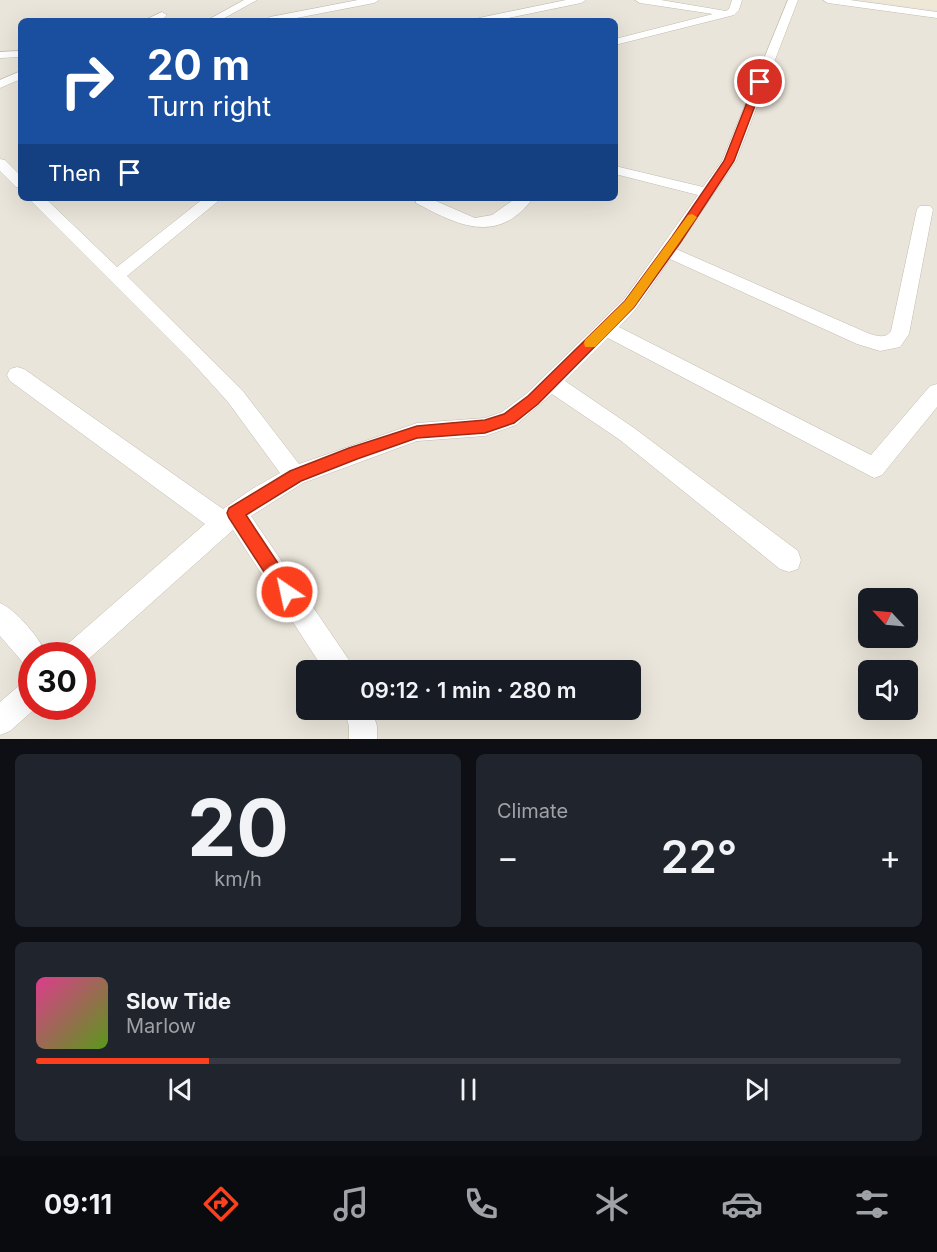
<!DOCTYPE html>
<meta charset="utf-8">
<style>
:root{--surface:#171b24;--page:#20242c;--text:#f1f3f6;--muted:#9ea1a6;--line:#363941;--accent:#fc3f1d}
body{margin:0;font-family:Inter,sans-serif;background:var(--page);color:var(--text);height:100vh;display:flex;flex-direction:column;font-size:22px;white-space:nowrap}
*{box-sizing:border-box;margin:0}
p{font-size:20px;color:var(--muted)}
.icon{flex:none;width:33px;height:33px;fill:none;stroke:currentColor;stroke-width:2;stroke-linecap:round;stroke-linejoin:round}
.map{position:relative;height:739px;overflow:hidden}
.side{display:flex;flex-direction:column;gap:15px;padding:15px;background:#0d0f14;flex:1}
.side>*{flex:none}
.hud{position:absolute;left:18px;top:18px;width:600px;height:183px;border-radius:9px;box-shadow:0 6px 24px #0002;background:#1a4fa0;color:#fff;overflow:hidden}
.needle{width:39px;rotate:296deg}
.controls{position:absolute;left:858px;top:588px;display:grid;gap:12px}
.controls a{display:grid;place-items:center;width:60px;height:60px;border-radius:9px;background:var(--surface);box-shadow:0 6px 24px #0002;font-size:30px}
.speed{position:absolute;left:18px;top:642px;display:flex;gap:12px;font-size:30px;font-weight:700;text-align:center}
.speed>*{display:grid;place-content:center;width:78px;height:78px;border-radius:50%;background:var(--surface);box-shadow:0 6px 24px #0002;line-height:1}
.speed .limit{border:9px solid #d22;background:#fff;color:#111}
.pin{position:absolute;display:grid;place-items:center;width:51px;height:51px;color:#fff;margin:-26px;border:3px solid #fff;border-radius:50%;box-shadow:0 2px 6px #0007}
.me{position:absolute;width:66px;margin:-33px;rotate:326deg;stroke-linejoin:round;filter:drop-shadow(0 0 4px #0008)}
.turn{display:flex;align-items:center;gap:21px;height:126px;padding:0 30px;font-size:27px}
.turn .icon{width:78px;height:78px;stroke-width:2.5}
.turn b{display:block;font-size:42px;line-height:51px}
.then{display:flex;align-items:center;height:57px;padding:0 30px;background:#0003;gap:12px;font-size:22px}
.big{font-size:45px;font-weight:600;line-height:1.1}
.side .widget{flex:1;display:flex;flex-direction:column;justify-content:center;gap:9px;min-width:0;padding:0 21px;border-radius:9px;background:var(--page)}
.side .dial{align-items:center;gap:0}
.dial b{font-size:78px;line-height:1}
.song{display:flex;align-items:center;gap:18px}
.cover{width:72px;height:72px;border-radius:9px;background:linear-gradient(135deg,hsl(330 70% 55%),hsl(90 70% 35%))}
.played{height:6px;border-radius:3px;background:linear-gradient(90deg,var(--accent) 20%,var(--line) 20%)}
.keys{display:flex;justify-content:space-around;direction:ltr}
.heat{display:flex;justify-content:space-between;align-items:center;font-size:33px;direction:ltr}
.side .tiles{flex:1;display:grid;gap:15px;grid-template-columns:1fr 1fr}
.widget:last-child{grid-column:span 2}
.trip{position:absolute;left:296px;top:660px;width:345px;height:60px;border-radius:9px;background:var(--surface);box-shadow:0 6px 24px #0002;font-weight:600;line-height:60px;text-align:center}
.menu{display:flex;height:96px;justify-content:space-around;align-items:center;background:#090b0e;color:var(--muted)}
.menu .icon{width:42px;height:42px}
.menu .on{color:var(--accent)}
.menu b{font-size:27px;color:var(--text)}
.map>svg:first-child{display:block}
.residential{fill:#eae5da;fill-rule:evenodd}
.education{fill:#efe8d6}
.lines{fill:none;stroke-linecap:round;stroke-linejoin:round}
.street-casing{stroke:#c2bbae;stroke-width:1}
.street{fill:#fff;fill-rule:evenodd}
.route{fill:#fc3f1d;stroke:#a42913;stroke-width:1.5}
.slow{fill:#f59e0b}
</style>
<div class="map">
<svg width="937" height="739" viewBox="0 0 937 739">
<rect width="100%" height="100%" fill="#f6f3ec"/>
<path class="residential" d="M0 0H937V739H0ZM21 21H615V198H21ZM868 598H908V638H868ZM32 656H82V706H32ZM306 670H630V710H306ZM868 670H908V710H868Z"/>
<path class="education" d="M866 0H937V10Z"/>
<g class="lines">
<defs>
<path id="street" d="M244 0H257L219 21H206Z
M358 0H379L374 3 281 21 265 20 270 17Z
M566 0H586L581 3 494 21H474L479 18Z
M635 0H661L726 11 729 9 732 0H742L739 10 734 15 615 45V39L713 14 640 3Z
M788 0H798L736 161 676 249 870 334C878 336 885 339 891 331L917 209 920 206H930L933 209 909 334 900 347 880 351 857 344 670 259 636 309 619 327 871 455 930 386 937 384V407L882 475 874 478 608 338 565 381 634 428 798 551 801 560 798 569 789 572 780 569 620 440 552 394 516 425 485 436 417 441 303 483 251 516 349 660 352 670H324L233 530 82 665V656H60L64 647 205 524 10 381 7 375 10 369 17 367 24 369 223 509 252 489 280 473 228 402 190 360 28 198H45L117 267 204 198H222L127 276 242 390 299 464 417 423 485 418 502 412 526 394 624 299 698 195 615 174V166L703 187 722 161Z
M823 0H850L937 12V18L828 3Z
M162 12 167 15C161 22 152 21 143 21Z
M21 51V57L0 58V52Z
M21 71V79L0 88V80Z
M0 159 5 160 21 176V188L16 187 0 171Z
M415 198H429L475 218 492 215 516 198H533C498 246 457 225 416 203Z
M0 603C16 610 41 639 47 656H32V668L25 665 0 636Z
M32 679V706H38L10 731 0 735V702L22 683Z
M344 710H372L377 726V739H349V726Z"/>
</defs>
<use href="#street" class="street-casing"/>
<use href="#street" class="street"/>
</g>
<path class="route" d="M760 80 764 82 734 161 680 243 634 307 538 404 514 423 485 433 417 438 357 459 301 481 246 515 293 586 296 592 293 598 287 601 281 598 229 518 227 513 229 508 290 471 349 448 417 426 485 420 504 414 528 396 625 301 672 237 724 161 755 82Z"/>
<path class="slow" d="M692 214 697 217 634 307 595 347H585L584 343 585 340 625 301 688 215Z"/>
</svg>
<div class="controls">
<a><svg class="needle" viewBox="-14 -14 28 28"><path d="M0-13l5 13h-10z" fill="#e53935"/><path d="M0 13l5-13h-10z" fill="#9ea1a6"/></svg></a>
<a><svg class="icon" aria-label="sound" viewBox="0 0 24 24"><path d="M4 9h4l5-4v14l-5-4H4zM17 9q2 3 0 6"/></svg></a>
</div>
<div class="speed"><div class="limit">30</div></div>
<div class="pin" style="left:760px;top:82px;background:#d93025"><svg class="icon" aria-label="arrive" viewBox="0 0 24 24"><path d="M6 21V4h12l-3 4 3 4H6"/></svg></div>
<svg class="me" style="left:287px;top:592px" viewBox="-20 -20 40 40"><circle r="17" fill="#fc3f1d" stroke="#fff" stroke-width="3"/><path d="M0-11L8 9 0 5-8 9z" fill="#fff"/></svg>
<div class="trip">09:12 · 1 min · 280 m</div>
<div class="hud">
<div class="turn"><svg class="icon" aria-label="right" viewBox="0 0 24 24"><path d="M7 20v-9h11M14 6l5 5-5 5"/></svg><div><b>20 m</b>Turn right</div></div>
<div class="then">Then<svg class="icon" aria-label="arrive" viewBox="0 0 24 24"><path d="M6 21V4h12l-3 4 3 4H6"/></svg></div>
</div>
</div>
<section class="side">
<div class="tiles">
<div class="widget dial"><b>20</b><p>km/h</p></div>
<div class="widget"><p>Climate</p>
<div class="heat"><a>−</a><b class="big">22°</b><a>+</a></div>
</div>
<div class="widget">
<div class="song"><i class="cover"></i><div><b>Slow Tide</b><p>Marlow</p></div></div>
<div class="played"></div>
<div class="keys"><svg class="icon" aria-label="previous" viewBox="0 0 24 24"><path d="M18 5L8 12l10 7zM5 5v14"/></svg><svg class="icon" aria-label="pause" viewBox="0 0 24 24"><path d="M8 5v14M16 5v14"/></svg><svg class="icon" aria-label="next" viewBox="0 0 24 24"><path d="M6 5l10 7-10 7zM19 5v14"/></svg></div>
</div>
</div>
</section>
<nav class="menu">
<b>09:11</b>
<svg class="icon on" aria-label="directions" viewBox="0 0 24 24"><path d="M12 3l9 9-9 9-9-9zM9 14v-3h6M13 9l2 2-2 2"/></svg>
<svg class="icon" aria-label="music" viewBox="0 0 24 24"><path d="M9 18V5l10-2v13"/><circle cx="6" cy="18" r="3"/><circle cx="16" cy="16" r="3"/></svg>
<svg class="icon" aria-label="phone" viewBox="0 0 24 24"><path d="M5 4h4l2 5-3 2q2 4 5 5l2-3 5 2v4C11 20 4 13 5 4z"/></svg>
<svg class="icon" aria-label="climate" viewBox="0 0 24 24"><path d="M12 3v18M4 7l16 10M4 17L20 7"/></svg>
<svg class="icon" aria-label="car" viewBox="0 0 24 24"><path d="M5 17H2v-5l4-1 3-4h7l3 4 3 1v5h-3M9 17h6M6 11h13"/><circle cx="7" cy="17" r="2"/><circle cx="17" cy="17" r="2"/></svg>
<svg class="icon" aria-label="filters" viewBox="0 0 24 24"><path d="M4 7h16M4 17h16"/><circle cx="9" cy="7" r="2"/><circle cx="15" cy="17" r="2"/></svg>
</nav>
